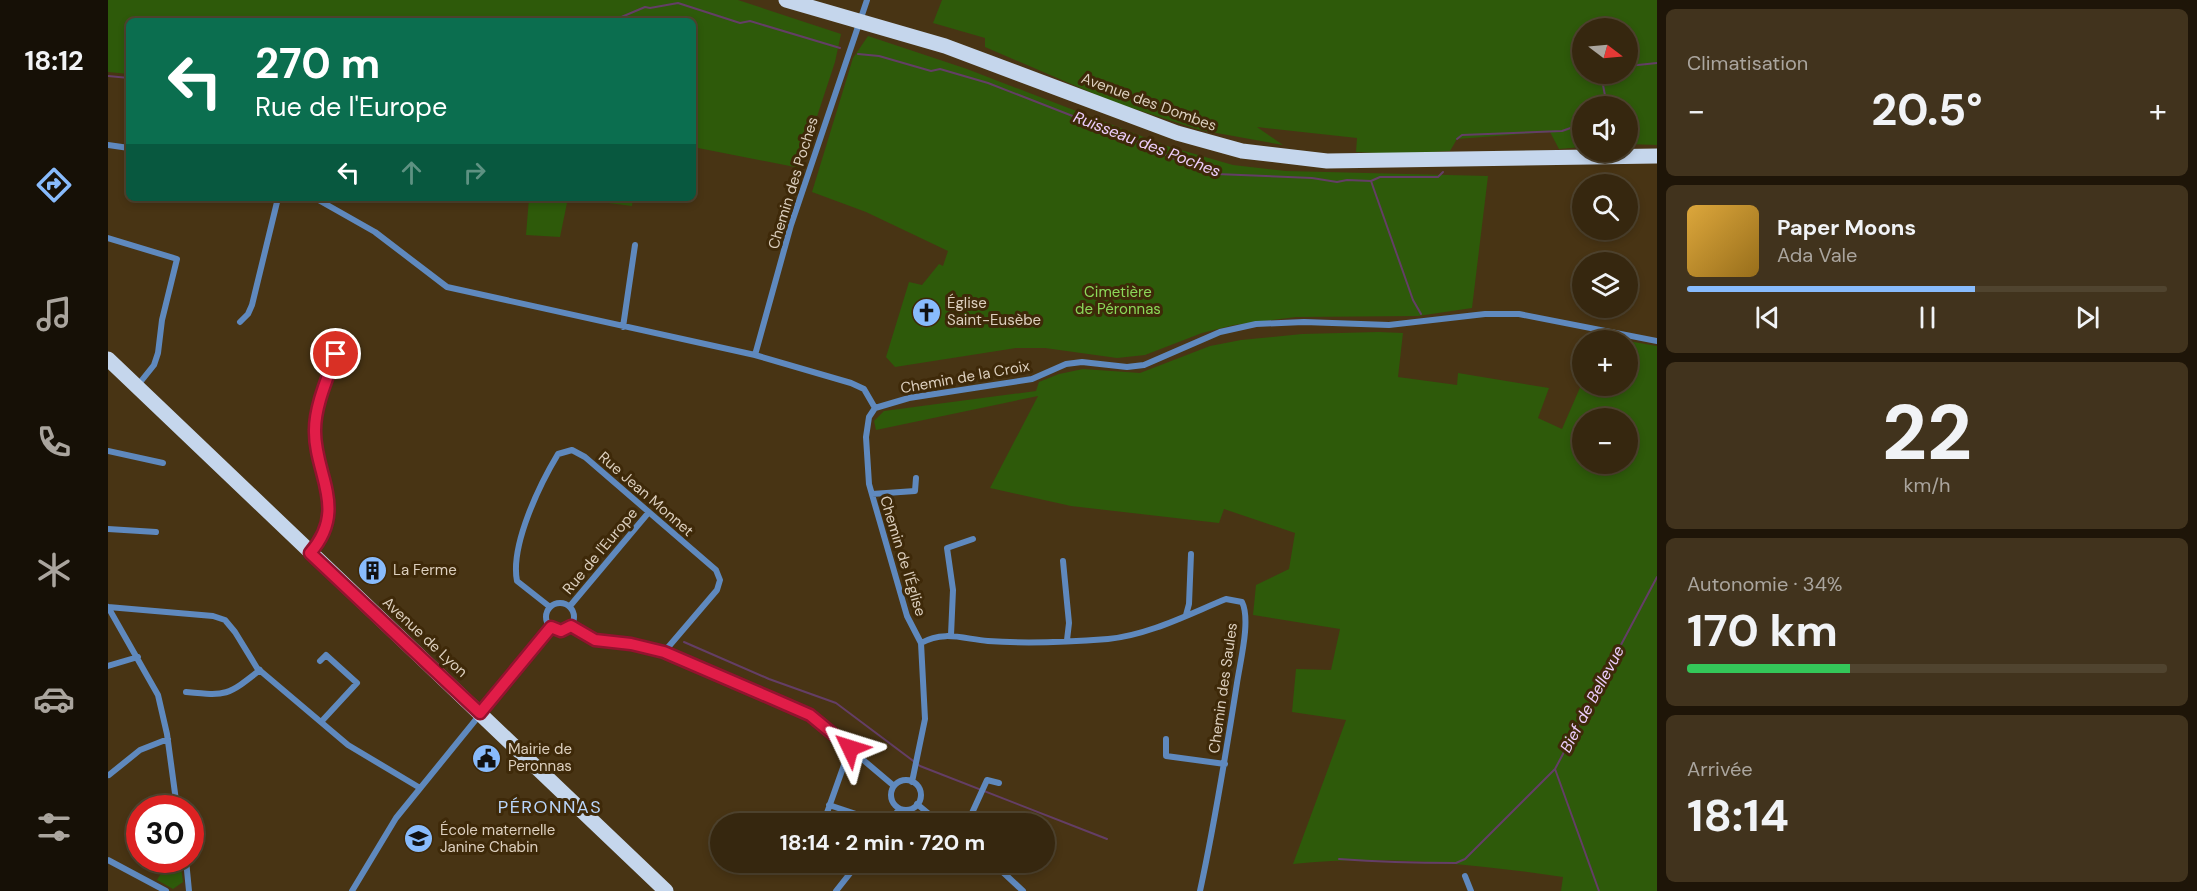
<!DOCTYPE html>
<html lang="fr">
<meta charset="utf-8">
<style>
:root{--surface:#36270f;--page:#41331d;--text:#f1f3f6;--muted:#aaa59e;--line:#50442f;--accent:#88bbfc}
body{margin:0;font-family:"DM Sans",sans-serif;background:var(--page);color:var(--text);height:100vh;display:flex;flex-direction:column;font-size:22px;white-space:nowrap}
*{box-sizing:border-box;margin:0}
p{font-size:20px;color:var(--muted)}
.icon{flex:none;width:33px;height:33px;fill:none;stroke:currentColor;stroke-width:2;stroke-linecap:round;stroke-linejoin:round}
.map{position:relative;flex:1;overflow:hidden}
.panel{display:flex;flex-direction:column;gap:9px;padding:9px;background:#1e1508;width:540px}
.panel>*{flex:none}
.banner{position:absolute;left:18px;top:18px;width:570px;height:183px;border-radius:9px;box-shadow:0 3px 9px #0003,0 0 0 2px var(--line);background:#0b6e4f;color:#fff;overflow:hidden}
.needle{width:39px;rotate:106deg}
.buttons{position:absolute;left:1464px;top:18px;display:grid;gap:12px}
.buttons a{display:grid;place-items:center;width:66px;height:66px;border-radius:50%;background:var(--surface);box-shadow:0 3px 9px #0003,0 0 0 2px var(--line);font-size:30px}
.speed{position:absolute;left:18px;top:795px;display:flex;gap:12px;font-size:30px;font-weight:700;text-align:center}
.speed>*{display:grid;place-content:center;width:78px;height:78px;border-radius:50%;background:var(--surface);box-shadow:0 3px 9px #0003,0 0 0 2px var(--line);line-height:1}
.speed .limit{border:9px solid #d22;background:#fff;color:#111}
.pin{position:absolute;display:grid;place-items:center;width:51px;height:51px;color:#fff;margin:-26px;border:3px solid #fff;border-radius:50%;box-shadow:0 2px 6px #0007}
.me{position:absolute;width:66px;margin:-33px;rotate:311deg;stroke-linejoin:round;filter:drop-shadow(0 0 4px #0008)}
.turn{display:flex;align-items:center;gap:21px;height:126px;padding:0 30px;font-size:27px}
.turn .icon{width:78px;height:78px;stroke-width:2.5}
.turn b{display:block;font-size:42px;line-height:51px}
.lanes{display:flex;align-items:center;height:57px;padding:0 30px;background:#0003;justify-content:center;gap:30px;direction:ltr}
.lanes .off{opacity:.35}
.big{font-size:45px;font-weight:700;line-height:1.1}
.panel .widget{flex:1;display:flex;flex-direction:column;justify-content:center;gap:9px;min-width:0;padding:0 21px;border-radius:9px;background:var(--page)}
.panel .dial{align-items:center;gap:0}
.dial b{font-size:78px;line-height:1}
.song{display:flex;align-items:center;gap:18px}
.cover{width:72px;height:72px;border-radius:9px;background:linear-gradient(135deg,hsl(40 70% 55%),hsl(40 70% 35%))}
.played{height:6px;border-radius:3px;background:linear-gradient(90deg,var(--accent) 60%,var(--line) 60%)}
.keys{display:flex;justify-content:space-around;direction:ltr}
.heat{display:flex;justify-content:space-between;align-items:center;font-size:33px;direction:ltr}
.charge{height:9px;border-radius:4px;background:linear-gradient(90deg,#34c759 34%,var(--line) 0)}
.trip{position:absolute;left:602px;top:813px;width:345px;height:60px;border-radius:30px;background:var(--surface);box-shadow:0 3px 9px #0003,0 0 0 2px var(--line);font-weight:700;line-height:60px;text-align:center}
main{display:flex;flex:1;min-height:0}
.menu{display:flex;flex-direction:column;width:108px;justify-content:space-around;align-items:center;background:#161006;color:var(--muted)}
.menu .icon{width:42px;height:42px}
.menu .selected{color:var(--accent)}
.menu b{font-size:27px;color:var(--text)}
.map>svg:first-child{display:block}
.green{fill:#2e5a0a;fill-rule:evenodd}
.lines{fill:none;stroke-linecap:round;stroke-linejoin:round}
.stream{stroke:#643e66;stroke-width:2}
.minor{stroke:#5f89be;stroke-width:6}
.primary{stroke:#c5d6ec;stroke-width:15}
.route-casing{stroke:#92132f;stroke-width:15}
.route{stroke:#e11d48;stroke-width:10}
.labels{text-anchor:middle;dominant-baseline:central;stroke-width:6;stroke-linejoin:round;paint-order:stroke}
.street-label{font-size:15px;fill:#dccfbe;stroke:#3e2909}
.park-label{font-size:15px;fill:#8bd859;stroke:#3e2909}
.poi-label{font-size:15px;fill:#dccfbe;stroke:#3e2909;text-anchor:start}
.water-label{font-size:16px;font-style:italic;fill:#edcdfc;stroke:#3e2909}
.quarter-label{font-size:18px;letter-spacing:1.5px;fill:#bad6fb;stroke:#3e2909}
</style>
<main>
<nav class="menu">
<b>18:12</b>
<svg class="icon selected" aria-label="directions" viewBox="0 0 24 24"><path d="M12 3l9 9-9 9-9-9zM9 14v-3h6M13 9l2 2-2 2"/></svg>
<svg class="icon" aria-label="music" viewBox="0 0 24 24"><path d="M9 18V5l10-2v13"/><circle cx="6" cy="18" r="3"/><circle cx="16" cy="16" r="3"/></svg>
<svg class="icon" aria-label="phone" viewBox="0 0 24 24"><path d="M5 4h4l2 5-3 2q2 4 5 5l2-3 5 2v4C11 20 4 13 5 4z"/></svg>
<svg class="icon" aria-label="climate" viewBox="0 0 24 24"><path d="M12 3v18M4 7l16 10M4 17L20 7"/></svg>
<svg class="icon" aria-label="car" viewBox="0 0 24 24"><path d="M5 17H2v-5l4-1 3-4h7l3 4 3 1v5h-3M9 17h6M6 11h13"/><circle cx="7" cy="17" r="2"/><circle cx="17" cy="17" r="2"/></svg>
<svg class="icon" aria-label="filters" viewBox="0 0 24 24"><path d="M4 7h16M4 17h16"/><circle cx="9" cy="7" r="2"/><circle cx="15" cy="17" r="2"/></svg>
</nav>
<div class="map">
<svg width="1549" height="891" viewBox="0 0 1549 891">
<rect width="100%" height="100%" fill="#483414"/>
<path class="green" d="M0 0H630L733 34 727 62 692 168 585 147V21H21V74L0 72Z
M834 0H1549V145L1520 144V106H1474V147L1451 149 1442 132 1349 139 1342 151 1290 154 1248 152 1249 138 1149 127 1175 145 1092 130 1005 102 877 47V38L825 23ZM1474 28H1520V74H1474Z
M760 36 859 69 1059 146 1125 165 1178 171 1380 176 1364 308 1310 316 1188 317 1126 325 1094 333 1037 355 1009 358 937 348H908L787 367 778 357 801 282 814 285 831 264 835 266 840 251 758 212 704 192 745 58Z
M421 198H525L524 206 460 198 452 237 418 235Z
M1270 332 1295 333 1290 377 1349 385 1350 373 1441 388 1430 418 1454 429 1474 383V386H1520V341L1549 346V891H1453L1455 877C1366 864 1275 854 1185 864L1238 720 1184 712 1188 669 1223 670 1232 629 1145 615 1148 585 1181 569 1187 533 1116 509 1111 523 963 506 882 488 930 396 768 430 766 421 776 411 928 391 931 382 951 374 975 369 1032 373 1102 346 1133 340 1194 334ZM1474 418H1520V464H1474Z
M61 860H72L75 882 65 889 49 880Z"/>
<g class="lines">
<path class="stream" d="M480 21H481
M504 21 537 7 542 8 570 3 632 23 642 21 732 48
M750 54 771 56 823 71 832 69 880 83 1026 140 1084 167 1108 174 1204 178 1229 182 1239 180 1263 181 1272 177H1330L1335 172
M1520 66 1549 63
M0 76 21 78
M1499 106 1495 85 1501 74
M1349 139 1354 135 1454 131 1474 124
M1263 181 1305 300 1313 314
M576 642 661 679 728 703 812 766 999 839
M1231 859C1271 862 1309 863 1348 863L1357 859 1447 769
M1491 891 1447 769 1549 577"/>
<path class="minor" d="M0 145 21 148
M207 198 267 232 339 287 647 355 743 383 756 389 767 408 801 398 924 379 958 364 974 362 1019 367 1036 365 1112 332 1148 324 1196 322 1281 325 1377 314H1411L1549 341
M0 238 69 259 54 320 50 353 46 365 30 385
M132 322 140 314 144 305 170 198
M515 327 527 245
M647 355 683 225 759 0
M767 408 761 417 758 437 761 484 799 616 813 643 817 719 804 782
M0 451 55 463
M764 494 807 491 808 478
M0 529 48 532
M204 551C244 506 200 464 207 421 211 399 221 376 228 354
M955 561 961 623 959 640
M438 617a14 14 0 1 1 28 0a14 14 0 1 1-28 0Z
M462 606 541 512
M0 607 105 616 117 620 127 632 149 668 240 745 312 788
M0 607 50 695 59 734 69 808
M442 607 409 581C402 545 432 484 450 454L464 450 477 457 608 570 612 580 609 590 556 652
M1078 615 1081 604 1083 554
M463 626 487 640 523 644 556 652 702 715 786 786
M843 635 845 590 839 548 865 539
M813 643C836 630 856 639 880 641 919 644 961 642 1000 639 1041 635 1081 614 1118 599L1134 602C1143 620 1132 662 1129 683 1118 753 1107 822 1092 891
M212 661 218 655 249 683 213 722
M0 666 30 657
M78 692C119 696 119 696 152 670
M1058 739V756L1117 764
M1 775 32 750 60 739
M783 795a15 15 0 1 1 30 0a15 15 0 1 1-30 0Z
M809 804 833 824
M721 805 748 814
M715 824 742 748
M781 824 791 809
M859 824 879 780 891 783
M0 860 58 891
M78 860 81 891
M884 862 915 891
M1357 876 1363 891
M244 891 288 818 443 627
M728 891 751 862"/>
<path class="primary" d="M678 0 837 46 1069 133 1134 151 1219 161 1549 156
M0 359 558 891"/>
</g>
<g class="lines">
<defs>
<path id="route" d="M228 354C220 377 207 405 207 430 206 474 241 509 202 553L372 713 443 627 453 631 463 626 487 640 523 644 556 652 663 698 702 715 742 748"/>
</defs>
<use href="#route" class="route-casing"/>
<use href="#route" class="route"/>
</g>
<defs>
<symbol id="church-disc" viewBox="-11 -11 22 22"><circle r="9.5" fill="#88bbfc" stroke="#3e2909"/><path d="M-1.2-6h2.4v3.5h3.3v2.4h-3.3V6h-2.4V-.1h-3.3v-2.4h3.3Z" fill="#111"/></symbol>
<symbol id="building-disc" viewBox="-11 -11 22 22"><circle r="9.5" fill="#88bbfc" stroke="#3e2909"/><path d="M-4-6H4V6H1V3H-1V6H-4ZM-2.5-4.3h1.7v1.8h-1.7ZM.8-4.3h1.7v1.8H.8ZM-2.5-1h1.7V.8h-1.7ZM.8-1h1.7V.8H.8Z" fill="#111"/></symbol>
<symbol id="civic-disc" viewBox="-11 -11 22 22"><circle r="9.5" fill="#88bbfc" stroke="#3e2909"/><path d="M-.6-6.5H3V-4.5H.6V-3L4-1V1h2V6H-6V1h2V-1L-.6-3ZM-1.2 2.5V6h2.4V2.5Z" fill="#111"/></symbol>
<symbol id="school-disc" viewBox="-11 -11 22 22"><circle r="9.5" fill="#88bbfc" stroke="#3e2909"/><path d="M0-5L7-2L0 1L-7-2ZM-4 1L0 2.5L4 1V4Q0 6-4 4Z" fill="#111"/></symbol>
</defs>
<g fill-rule="evenodd">
<use href="#church-disc" x="802" y="296" width="33" height="33"/>
<use href="#building-disc" x="248" y="554" width="33" height="33"/>
<use href="#civic-disc" x="362" y="742" width="33" height="33"/>
<use href="#school-disc" x="294" y="822" width="33" height="33"/>
</g>
<g class="labels">
<g class="street-label">
<text transform="translate(1041 102) rotate(20)">Avenue des Dombes</text>
<text transform="translate(685 183) rotate(-73)">Chemin des Poches</text>
<text transform="translate(857 377) rotate(-10)">Chemin de la Croix</text>
<text transform="translate(538 494) rotate(41)">Rue Jean Monnet</text>
<text transform="translate(492 551) rotate(-50)">Rue de l'Europe</text>
<text transform="translate(795 556) rotate(73)">Chemin de l'Église</text>
<text transform="translate(317 637) rotate(43)">Avenue de Lyon</text>
<text transform="translate(1115 688) rotate(-82)">Chemin des Saules</text>
</g>
<g class="park-label">
<text x="1010" y="292">Cimetière<tspan x="1010" dy="17">de Péronnas</tspan></text>
</g>
<g class="poi-label">
<text x="839" y="303">Église<tspan x="839" dy="17">Saint-Eusèbe</tspan></text>
<text x="285" y="570">La Ferme</text>
<text x="400" y="749">Mairie de<tspan x="400" dy="17">Peronnas</tspan></text>
<text x="332" y="830">École maternelle<tspan x="332" dy="17">Janine Chabin</tspan></text>
</g>
<g class="water-label">
<text transform="translate(1039 144) rotate(21)">Ruisseau des Poches</text>
<text transform="translate(1484 699) rotate(-62)">Bief de Bellevue</text>
</g>
<g class="quarter-label">
<text x="442" y="807">PÉRONNAS</text>
</g>
</g>
</svg>
<div class="buttons">
<a><svg class="needle" viewBox="-14 -14 28 28"><path d="M0-13l5 13h-10z" fill="#e53935"/><path d="M0 13l5-13h-10z" fill="#aaa59e"/></svg></a>
<a><svg class="icon" aria-label="sound" viewBox="0 0 24 24"><path d="M4 9h4l5-4v14l-5-4H4zM17 9q2 3 0 6"/></svg></a>
<a><svg class="icon" aria-label="search" viewBox="0 0 24 24"><circle cx="10" cy="10" r="6"/><path d="M15 15l6 6"/></svg></a>
<a><svg class="icon" aria-label="layers" viewBox="0 0 24 24"><path d="M12 4l9 5-9 5-9-5zM3 14l9 5 9-5"/></svg></a>
<a>+</a>
<a>−</a>
</div>
<div class="speed"><div class="limit">30</div></div>
<div class="pin" style="left:228px;top:354px;background:#d93025"><svg class="icon" aria-label="arrive" viewBox="0 0 24 24"><path d="M6 21V4h12l-3 4 3 4H6"/></svg></div>
<svg class="me" style="left:742px;top:748px" viewBox="-20 -20 40 40"><path d="M0-17L14 15 0 8-14 15z" fill="#e11d48" stroke="#fff" stroke-width="4"/></svg>
<div class="trip">18:14 · 2 min · 720 m</div>
<div class="banner">
<div class="turn"><svg class="icon" aria-label="left" viewBox="0 0 24 24"><path d="M17 20v-9H6M10 6l-5 5 5 5"/></svg><div><b>270 m</b>Rue de l'Europe</div></div>
<div class="lanes"><svg class="icon" aria-label="left" viewBox="0 0 24 24"><path d="M17 20v-9H6M10 6l-5 5 5 5"/></svg><svg class="icon off" aria-label="ahead" viewBox="0 0 24 24"><path d="M12 20V5M6 11l6-6 6 6"/></svg><svg class="icon off" aria-label="right" viewBox="0 0 24 24"><path d="M7 20v-9h11M14 6l5 5-5 5"/></svg></div>
</div>
</div>
<section class="panel">
<div class="widget"><p>Climatisation</p>
<div class="heat"><a>−</a><b class="big">20.5°</b><a>+</a></div>
</div>
<div class="widget">
<div class="song"><i class="cover"></i><div><b>Paper Moons</b><p>Ada Vale</p></div></div>
<div class="played"></div>
<div class="keys"><svg class="icon" aria-label="previous" viewBox="0 0 24 24"><path d="M18 5L8 12l10 7zM5 5v14"/></svg><svg class="icon" aria-label="pause" viewBox="0 0 24 24"><path d="M8 5v14M16 5v14"/></svg><svg class="icon" aria-label="next" viewBox="0 0 24 24"><path d="M6 5l10 7-10 7zM19 5v14"/></svg></div>
</div>
<div class="widget dial"><b>22</b><p>km/h</p></div>
<div class="widget"><p>Autonomie · 34%</p><b class="big">170 km</b><div class="charge"></div></div>
<div class="widget"><p>Arrivée</p><b class="big">18:14</b></div>
</section>
</main>
